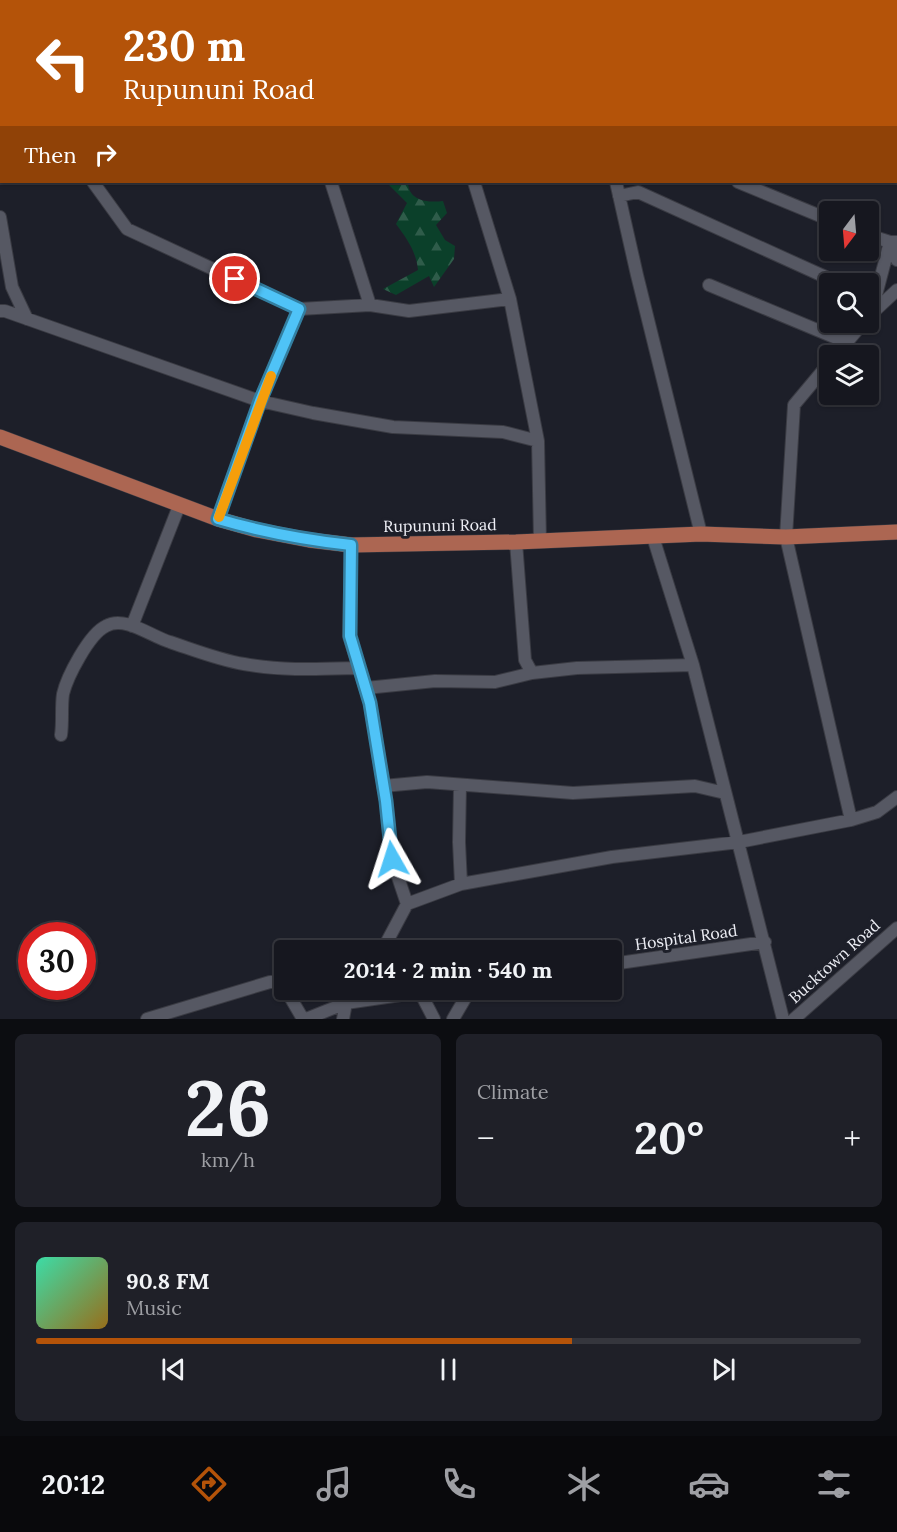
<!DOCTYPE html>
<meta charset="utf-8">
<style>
:root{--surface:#16171f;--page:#1f2028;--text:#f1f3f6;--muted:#9e9fa4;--line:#35363d;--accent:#b45309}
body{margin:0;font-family:Lora,serif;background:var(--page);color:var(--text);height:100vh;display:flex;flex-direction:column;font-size:22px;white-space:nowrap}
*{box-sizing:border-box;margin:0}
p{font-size:20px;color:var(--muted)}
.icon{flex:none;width:33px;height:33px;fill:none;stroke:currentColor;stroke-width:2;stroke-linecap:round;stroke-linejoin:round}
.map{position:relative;height:1019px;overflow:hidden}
.panel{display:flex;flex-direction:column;gap:15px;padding:15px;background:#0c0d11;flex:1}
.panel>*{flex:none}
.banner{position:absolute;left:0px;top:0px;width:897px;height:183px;box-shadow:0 2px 4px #0004,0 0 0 2px var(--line);background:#b45309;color:#fff;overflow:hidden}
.needle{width:39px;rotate:196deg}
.controls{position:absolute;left:819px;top:201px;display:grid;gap:12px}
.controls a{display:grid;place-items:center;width:60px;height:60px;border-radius:6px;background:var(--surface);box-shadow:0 2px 4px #0004,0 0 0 2px var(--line);font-size:30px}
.speed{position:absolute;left:18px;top:922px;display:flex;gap:12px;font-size:30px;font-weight:700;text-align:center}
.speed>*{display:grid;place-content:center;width:78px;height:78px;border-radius:50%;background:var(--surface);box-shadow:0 2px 4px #0004,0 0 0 2px var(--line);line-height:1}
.speed .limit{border:9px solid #d22;background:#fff;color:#111}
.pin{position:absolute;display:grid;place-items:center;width:51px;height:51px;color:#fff;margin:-26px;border:3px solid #fff;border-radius:50%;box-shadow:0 2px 6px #0007}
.me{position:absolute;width:66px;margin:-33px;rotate:354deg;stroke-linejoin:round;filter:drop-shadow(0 0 4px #0008)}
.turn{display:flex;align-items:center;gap:21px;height:126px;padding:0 24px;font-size:27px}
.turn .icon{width:78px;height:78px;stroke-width:2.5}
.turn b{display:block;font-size:42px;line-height:51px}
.then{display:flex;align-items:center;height:57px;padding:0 24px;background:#0003;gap:12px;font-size:22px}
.big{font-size:45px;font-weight:700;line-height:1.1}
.panel .card{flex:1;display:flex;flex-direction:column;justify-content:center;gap:9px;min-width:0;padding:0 21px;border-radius:9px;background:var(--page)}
.panel .dial{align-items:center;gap:0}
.dial b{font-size:78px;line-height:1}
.song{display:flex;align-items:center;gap:18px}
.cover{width:72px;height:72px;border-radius:9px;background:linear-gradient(135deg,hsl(160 70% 55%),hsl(40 70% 35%))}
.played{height:6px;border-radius:3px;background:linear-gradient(90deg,var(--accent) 65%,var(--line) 65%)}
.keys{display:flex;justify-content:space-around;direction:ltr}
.heat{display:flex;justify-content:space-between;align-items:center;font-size:33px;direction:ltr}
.panel .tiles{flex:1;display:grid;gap:15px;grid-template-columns:1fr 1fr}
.card:last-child{grid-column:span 2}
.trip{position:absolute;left:274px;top:940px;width:348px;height:60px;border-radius:6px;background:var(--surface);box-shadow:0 2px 4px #0004,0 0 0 2px var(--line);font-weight:700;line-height:60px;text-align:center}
.dock{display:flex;height:96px;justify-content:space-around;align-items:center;background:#09090c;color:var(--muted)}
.dock .icon{width:42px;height:42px}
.dock .on{color:var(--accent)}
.dock b{font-size:27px;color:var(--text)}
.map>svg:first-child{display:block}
.forest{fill:url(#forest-firs)}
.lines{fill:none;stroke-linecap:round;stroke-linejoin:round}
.minor-casing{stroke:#3a3b43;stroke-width:14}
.major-casing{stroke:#3a3b43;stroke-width:16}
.minor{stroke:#565863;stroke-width:12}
.major{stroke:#ac6652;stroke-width:15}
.route-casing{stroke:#337fa1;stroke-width:15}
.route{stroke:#4fc3f7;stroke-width:10}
.slow{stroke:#f59e0b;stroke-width:10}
.labels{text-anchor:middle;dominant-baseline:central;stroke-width:6;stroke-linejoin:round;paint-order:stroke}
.street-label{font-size:16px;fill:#edeef5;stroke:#1d1f29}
</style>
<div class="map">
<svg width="897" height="1019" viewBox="0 0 897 1019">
<defs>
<pattern id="forest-firs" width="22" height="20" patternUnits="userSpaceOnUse" patternTransform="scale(1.5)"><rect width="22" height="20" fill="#0b402a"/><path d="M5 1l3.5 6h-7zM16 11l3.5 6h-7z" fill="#2f5c4a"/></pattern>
</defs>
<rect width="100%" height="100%" fill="#1d1f29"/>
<path class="forest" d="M243 0H407L408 1H241Z
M807 0H897L896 106V2L806 1Z
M386 182H408C408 201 428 203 443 201L447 213 436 225 445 240 455 246 454 259 434 287 429 276 396 295 383 289 418 270C416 251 407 239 396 224L407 203Z"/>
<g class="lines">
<defs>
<path id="minor" d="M57 0 58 2
M174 0 175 2
M420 0V2
M533 0V2
M748 0 749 2
M24 2 33 0
M0 6H2
M0 171H2
M93 182 127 229 299 309 370 305 409 311 510 299
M331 182 370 305
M474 182 510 299 538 441 540 541
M616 182 637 275 701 534
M738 182 830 220
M619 196 638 192 841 284
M0 217 12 287 27 319
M868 235 890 242H896
M890 242 897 260
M709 285 846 342
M875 299 890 242
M0 311H5L260 401 313 413 393 427 503 432 538 441
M868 317 897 290
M835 356 864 322
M830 362 794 405 786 537 851 820
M218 519 260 401 299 309
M653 537 693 665 783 1019
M516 542 525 660 532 673 577 668 693 665
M351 545 349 636 370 703 386 801 392 859 407 904 382 951
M132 626 179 506
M366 688 435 681 495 682 532 673
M61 735C63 722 61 707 63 694 67 677 89 634 106 626 125 615 152 637 170 642 194 650 219 660 244 664 282 671 320 669 358 668
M460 785 459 842 461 884
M383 786 427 782 573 793 695 786 725 793
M407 904 461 884 612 857 739 842 851 820 877 812 897 797
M612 964 765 942
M286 990 303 1019
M420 992 434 1019
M147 1019 270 982H281L285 988
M306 1019 346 1003 435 990
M343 1019 346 1003 356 990
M453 1019 470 990
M794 1019 897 928"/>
<path id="major" d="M0 437 218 519 257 530 309 540 351 545 516 542 701 534 786 537 897 532"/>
</defs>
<use href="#minor" class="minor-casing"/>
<use href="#major" class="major-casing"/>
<use href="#minor" class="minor"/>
<use href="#major" class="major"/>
</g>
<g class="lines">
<defs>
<path id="route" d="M235 279 299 309 260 401 218 519C262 532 306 540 351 545L350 636 370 703 386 801 392 859"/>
</defs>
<use href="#route" class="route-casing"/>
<use href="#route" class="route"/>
<path class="slow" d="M219 517 271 376"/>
</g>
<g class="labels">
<g class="street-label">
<text transform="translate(440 525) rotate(-1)">Rupununi Road</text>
<text transform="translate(686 937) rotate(-8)">Hospital Road</text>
<text transform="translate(834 961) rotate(-42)">Bucktown Road</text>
</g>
</g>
</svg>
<div class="controls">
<a><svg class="needle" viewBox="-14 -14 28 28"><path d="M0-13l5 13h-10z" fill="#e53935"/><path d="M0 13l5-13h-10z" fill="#9e9fa4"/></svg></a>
<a><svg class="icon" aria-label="search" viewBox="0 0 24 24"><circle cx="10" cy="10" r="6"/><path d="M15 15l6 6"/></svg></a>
<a><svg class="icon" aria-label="layers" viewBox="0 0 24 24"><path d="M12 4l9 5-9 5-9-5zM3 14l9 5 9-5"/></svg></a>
</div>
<div class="speed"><div class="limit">30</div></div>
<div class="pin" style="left:235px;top:279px;background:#d93025"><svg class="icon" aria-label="arrive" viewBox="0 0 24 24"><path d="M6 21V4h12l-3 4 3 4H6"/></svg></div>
<svg class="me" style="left:392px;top:859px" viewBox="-20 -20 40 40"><path d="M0-17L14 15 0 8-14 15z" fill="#4fc3f7" stroke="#fff" stroke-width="4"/></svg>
<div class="trip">20:14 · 2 min · 540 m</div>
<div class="banner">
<div class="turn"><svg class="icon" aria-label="left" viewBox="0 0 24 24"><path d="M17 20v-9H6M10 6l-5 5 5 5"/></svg><div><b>230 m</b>Rupununi Road</div></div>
<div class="then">Then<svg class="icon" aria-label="right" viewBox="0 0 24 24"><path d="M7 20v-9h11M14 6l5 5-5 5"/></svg></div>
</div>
</div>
<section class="panel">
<div class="tiles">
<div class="card dial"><b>26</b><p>km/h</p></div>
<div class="card"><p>Climate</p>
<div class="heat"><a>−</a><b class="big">20°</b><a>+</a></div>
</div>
<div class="card">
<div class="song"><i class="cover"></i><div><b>90.8 FM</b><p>Music</p></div></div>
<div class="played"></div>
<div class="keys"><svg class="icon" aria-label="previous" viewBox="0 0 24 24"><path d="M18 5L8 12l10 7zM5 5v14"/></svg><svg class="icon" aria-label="pause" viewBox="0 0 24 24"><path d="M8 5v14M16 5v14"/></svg><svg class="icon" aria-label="next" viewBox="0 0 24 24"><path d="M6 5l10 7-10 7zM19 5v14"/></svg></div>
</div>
</div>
</section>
<nav class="dock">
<b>20:12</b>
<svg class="icon on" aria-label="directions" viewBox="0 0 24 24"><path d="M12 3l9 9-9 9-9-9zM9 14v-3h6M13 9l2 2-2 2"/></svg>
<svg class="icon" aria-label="music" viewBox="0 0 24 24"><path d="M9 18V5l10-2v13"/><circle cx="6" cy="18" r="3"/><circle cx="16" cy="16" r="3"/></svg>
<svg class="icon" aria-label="phone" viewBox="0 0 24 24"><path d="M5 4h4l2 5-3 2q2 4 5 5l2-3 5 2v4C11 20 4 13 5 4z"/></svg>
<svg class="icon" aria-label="climate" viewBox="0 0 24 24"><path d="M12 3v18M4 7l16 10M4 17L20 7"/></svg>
<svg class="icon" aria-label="car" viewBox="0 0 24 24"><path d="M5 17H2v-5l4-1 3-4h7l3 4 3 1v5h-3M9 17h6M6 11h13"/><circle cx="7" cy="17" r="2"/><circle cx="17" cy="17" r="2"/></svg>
<svg class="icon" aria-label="filters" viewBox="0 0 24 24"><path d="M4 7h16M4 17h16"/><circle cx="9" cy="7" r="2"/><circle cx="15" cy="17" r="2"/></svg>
</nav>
